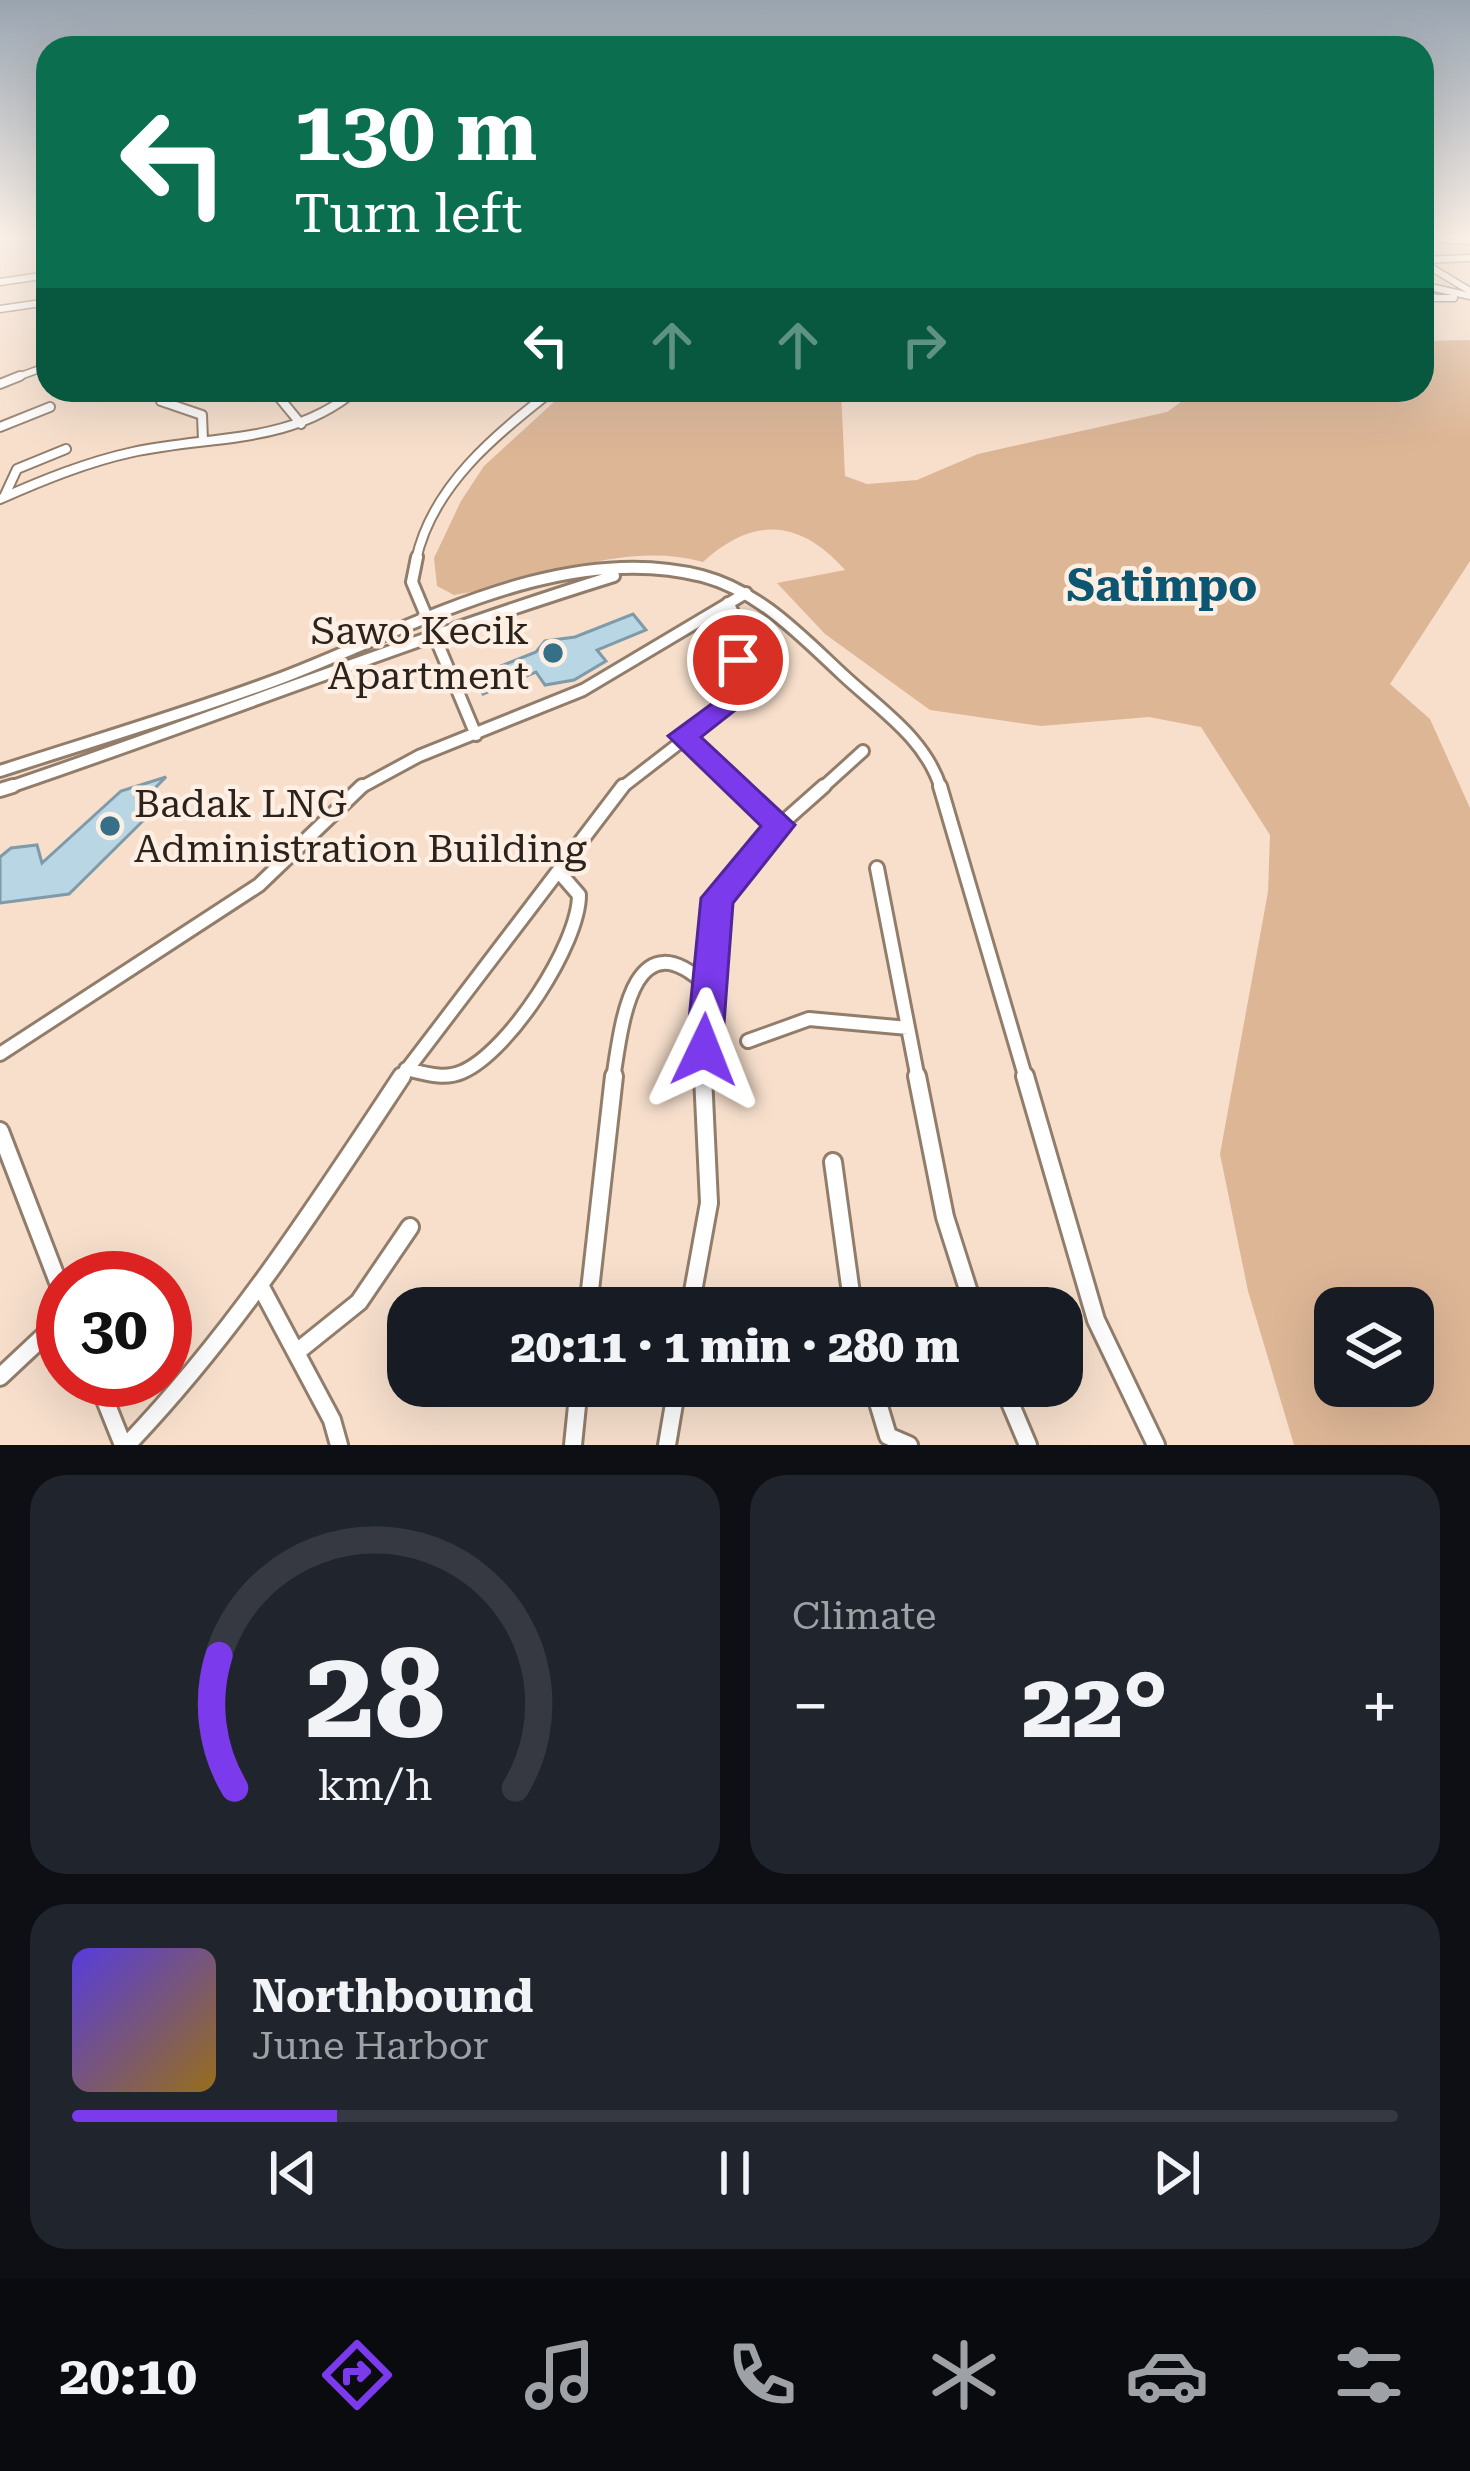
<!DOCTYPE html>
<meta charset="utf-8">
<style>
:root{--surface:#171b24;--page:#20242c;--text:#f1f3f6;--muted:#9ea1a6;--line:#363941;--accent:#7c3aed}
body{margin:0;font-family:"Roboto Serif",serif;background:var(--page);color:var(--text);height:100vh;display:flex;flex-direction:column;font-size:45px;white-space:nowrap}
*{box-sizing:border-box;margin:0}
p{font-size:39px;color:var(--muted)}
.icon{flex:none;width:66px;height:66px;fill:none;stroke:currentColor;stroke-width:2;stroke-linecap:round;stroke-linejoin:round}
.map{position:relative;height:1445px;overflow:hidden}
.side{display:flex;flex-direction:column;gap:30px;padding:30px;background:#0d0f14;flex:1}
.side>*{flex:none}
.hud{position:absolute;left:36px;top:36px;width:1398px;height:366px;border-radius:36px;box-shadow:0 12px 48px #0002;background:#0b6e4f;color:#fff;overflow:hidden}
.fabs{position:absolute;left:1314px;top:1287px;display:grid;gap:24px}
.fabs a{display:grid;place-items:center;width:120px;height:120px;border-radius:24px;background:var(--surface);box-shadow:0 12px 48px #0002;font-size:60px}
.speed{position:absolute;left:36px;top:1251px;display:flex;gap:24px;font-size:60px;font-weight:700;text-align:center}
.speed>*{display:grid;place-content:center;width:156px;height:156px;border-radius:50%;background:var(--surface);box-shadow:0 12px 48px #0002;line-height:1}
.speed .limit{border:18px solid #d22;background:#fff;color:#111}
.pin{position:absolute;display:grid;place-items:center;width:102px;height:102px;color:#fff;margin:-51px;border:6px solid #fff;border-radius:50%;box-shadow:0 3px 12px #0007}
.me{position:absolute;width:132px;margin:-66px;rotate:2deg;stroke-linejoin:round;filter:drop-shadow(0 0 9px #0008)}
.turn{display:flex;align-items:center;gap:42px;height:252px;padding:0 60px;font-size:54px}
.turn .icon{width:156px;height:156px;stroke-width:2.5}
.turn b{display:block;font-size:84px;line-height:102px}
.lanes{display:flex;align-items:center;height:114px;padding:0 60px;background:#0003;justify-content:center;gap:60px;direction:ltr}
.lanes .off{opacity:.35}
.big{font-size:90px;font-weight:800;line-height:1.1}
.side .card{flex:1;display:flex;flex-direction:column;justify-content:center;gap:18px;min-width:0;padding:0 42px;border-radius:36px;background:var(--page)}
.side .dial{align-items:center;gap:0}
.dial svg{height:312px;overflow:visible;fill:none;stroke:var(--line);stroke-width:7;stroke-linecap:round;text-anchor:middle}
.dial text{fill:var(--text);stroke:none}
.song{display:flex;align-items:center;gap:36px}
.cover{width:144px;height:144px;border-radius:18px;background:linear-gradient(135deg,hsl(250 70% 55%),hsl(40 70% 35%))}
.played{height:12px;border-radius:6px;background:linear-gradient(90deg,var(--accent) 20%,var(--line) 20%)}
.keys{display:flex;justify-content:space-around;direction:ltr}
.heat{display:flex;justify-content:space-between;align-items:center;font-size:66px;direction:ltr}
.side .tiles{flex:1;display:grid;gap:30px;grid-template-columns:1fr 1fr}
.card:last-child{grid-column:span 2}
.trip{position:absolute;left:387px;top:1287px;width:696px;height:120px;border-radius:36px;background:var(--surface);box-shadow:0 12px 48px #0002;font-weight:800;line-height:120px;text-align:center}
.menu{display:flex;height:192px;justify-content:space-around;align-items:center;background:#090b0e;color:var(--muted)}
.menu .icon{width:84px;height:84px}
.menu .current{color:var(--accent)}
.menu b{font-size:54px;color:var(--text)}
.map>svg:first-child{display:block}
.green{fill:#ddb696;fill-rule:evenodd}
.building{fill:#b9d6e4;stroke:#7f9aa8;stroke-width:3}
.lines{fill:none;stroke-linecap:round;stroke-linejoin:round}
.minor-far4-casing{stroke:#927d6b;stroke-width:9}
.minor-far3-casing{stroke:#927d6b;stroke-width:12}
.minor-far2-casing{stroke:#927d6b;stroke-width:16}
.minor-far1-casing{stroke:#927d6b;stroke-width:18}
.minor-casing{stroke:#927d6b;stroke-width:22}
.minor-far4{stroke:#fff;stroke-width:6}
.minor-far3{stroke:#fff;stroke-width:8}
.minor-far2{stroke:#fff;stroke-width:10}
.minor-far1{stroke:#fff;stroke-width:12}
.minor{stroke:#fff;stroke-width:16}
.route{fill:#7c3aed;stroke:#51269a;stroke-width:3}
.poi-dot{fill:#366f88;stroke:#fdefe3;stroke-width:4.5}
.labels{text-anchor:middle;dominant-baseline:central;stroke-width:9;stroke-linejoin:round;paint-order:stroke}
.poi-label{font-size:39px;fill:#2c231c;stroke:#fdefe3;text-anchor:end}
.quarter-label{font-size:45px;font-weight:bold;fill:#0c5672;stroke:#fdefe3}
</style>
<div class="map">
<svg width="1470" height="1445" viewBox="0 0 1470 1445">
<rect width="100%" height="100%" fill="#f7dfcc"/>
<path class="green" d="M1470 340V561L1390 684 1430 719 1470 808V1445H1294L1248 1291 1220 1154 1268 892 1270 835 1201 727 1149 717 1041 726 930 710 825 634 777 583 845 570C799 518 752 517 703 562 621 539 536 583 454 595L437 586 434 558 461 501 484 466 567 390H841L845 476 867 484 917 480 978 454 1167 412 1198 390H1422V341ZM1335 1308H1413V1386H1335Z"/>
<path class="building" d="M633 614 646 630 597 650 606 661 574 680 545 685 536 672 483 694 473 677 536 652 545 641 575 637Z
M166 777 152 791 158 806 69 894 0 903V857L11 848 37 845 42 863 121 791Z"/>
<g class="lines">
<defs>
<path id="minor-far4" d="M1422 238 1470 241
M1422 260 1470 258
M1422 262 1470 291
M0 282 48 275
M1422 285 1470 296
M1422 289 1435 298H1454
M0 309 48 302
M12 379 48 366"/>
<path id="minor-far3" d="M0 384 20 376
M273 390 301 424
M161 401 202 415 203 441
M0 427 50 407
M4 497 17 469 66 449
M0 499C43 480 87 462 133 452 212 435 291 445 356 390
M416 560C432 486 496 434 553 390"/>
<path id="minor-far2" d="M417 557 412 582 476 735
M682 736 740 789
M0 771C92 741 185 714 276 680 405 632 559 539 702 576 759 591 800 635 842 674 878 708 926 738 941 789
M4 789C208 720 408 640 614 576
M358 789 419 756 583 690 746 593
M620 789 730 704C742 672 747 634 728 603
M821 789 863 751"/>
<path id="minor-far1" d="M737 786 780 825
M940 786 1026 1079
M0 790 13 786
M877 868 918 1079
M748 1041 809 1019 908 1028
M0 1054 259 885 362 786
M406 1069C424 1073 444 1080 462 1072 509 1052 579 944 579 895L559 872
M400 1079 623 786
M613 1079C621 1029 631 915 706 985
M703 1079 717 899 780 825 824 786"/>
<path id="minor" d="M917 1076 945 1217 974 1308
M1025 1076 1096 1320 1156 1445
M0 1131 63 1295
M833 1162 853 1308
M262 1289 332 1420 339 1445
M588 1308 614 1076
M690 1308 709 1203 703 1076
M298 1351 359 1302 410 1227
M0 1377 63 1318
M97 1380 123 1445
M873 1386 888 1436
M1003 1386 1028 1445
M888 1436 909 1445
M127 1445C235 1332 316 1206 402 1076
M573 1445 579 1386
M667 1445 677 1386"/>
</defs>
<use href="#minor-far4" class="minor-far4-casing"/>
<use href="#minor-far3" class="minor-far3-casing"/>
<use href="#minor-far2" class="minor-far2-casing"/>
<use href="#minor-far1" class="minor-far1-casing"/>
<use href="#minor" class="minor-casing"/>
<use href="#minor-far4" class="minor-far4"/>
<use href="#minor-far3" class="minor-far3"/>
<use href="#minor-far2" class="minor-far2"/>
<use href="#minor-far1" class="minor-far1"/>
<use href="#minor" class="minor"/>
</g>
<linearGradient id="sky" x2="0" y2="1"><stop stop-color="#99a4b0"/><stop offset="0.54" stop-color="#fbf1e8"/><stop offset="1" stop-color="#fbf1e8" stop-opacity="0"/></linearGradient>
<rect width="1470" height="438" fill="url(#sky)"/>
<path class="route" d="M738 651 751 660 743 704 701 737 795 825 733 903 722 1050 717 1062 704 1067 691 1062 686 1050 701 898 761 826 668 736 717 700 725 660Z"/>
<g class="poi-dot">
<circle cx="553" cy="653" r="12"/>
<circle cx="110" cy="826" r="12"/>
</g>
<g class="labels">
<g class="poi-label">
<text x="529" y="631">Sawo Kecik<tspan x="529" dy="45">Apartment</tspan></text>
<text x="134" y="804" text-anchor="start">Badak LNG<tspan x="134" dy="45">Administration Building</tspan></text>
</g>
<g class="quarter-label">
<text x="1162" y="585">Satimpo</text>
</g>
</g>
</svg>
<div class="fabs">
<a><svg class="icon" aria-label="layers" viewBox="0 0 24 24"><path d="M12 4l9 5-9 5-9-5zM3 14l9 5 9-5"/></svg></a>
</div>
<div class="speed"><div class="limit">30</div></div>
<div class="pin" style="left:738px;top:660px;background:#d93025"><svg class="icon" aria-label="arrive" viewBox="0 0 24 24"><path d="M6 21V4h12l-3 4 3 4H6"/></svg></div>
<svg class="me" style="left:704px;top:1050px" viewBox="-20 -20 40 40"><path d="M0-17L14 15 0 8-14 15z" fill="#7c3aed" stroke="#fff" stroke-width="4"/></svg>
<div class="trip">20:11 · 1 min · 280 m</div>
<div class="hud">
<div class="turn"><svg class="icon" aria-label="left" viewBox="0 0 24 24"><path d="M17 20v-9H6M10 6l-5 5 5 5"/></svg><div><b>130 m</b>Turn left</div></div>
<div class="lanes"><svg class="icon" aria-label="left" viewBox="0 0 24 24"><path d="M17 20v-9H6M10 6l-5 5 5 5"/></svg><svg class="icon off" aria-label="ahead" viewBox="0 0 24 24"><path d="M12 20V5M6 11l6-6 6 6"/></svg><svg class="icon off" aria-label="ahead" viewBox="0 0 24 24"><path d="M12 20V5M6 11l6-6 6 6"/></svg><svg class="icon off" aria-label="right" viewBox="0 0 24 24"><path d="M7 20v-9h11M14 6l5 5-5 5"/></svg></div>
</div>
</div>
<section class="side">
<div class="tiles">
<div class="card dial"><svg viewBox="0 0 100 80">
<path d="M14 69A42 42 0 1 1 86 69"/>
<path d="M14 69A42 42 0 0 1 10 35" stroke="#7c3aed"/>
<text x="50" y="56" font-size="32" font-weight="700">28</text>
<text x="50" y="72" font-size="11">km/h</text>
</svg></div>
<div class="card"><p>Climate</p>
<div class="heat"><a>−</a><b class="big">22°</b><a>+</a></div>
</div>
<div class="card">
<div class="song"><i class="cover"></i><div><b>Northbound</b><p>June Harbor</p></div></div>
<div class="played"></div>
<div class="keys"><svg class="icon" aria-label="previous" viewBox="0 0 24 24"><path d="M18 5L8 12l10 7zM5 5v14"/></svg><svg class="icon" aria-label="pause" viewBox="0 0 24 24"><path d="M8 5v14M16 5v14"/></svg><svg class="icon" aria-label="next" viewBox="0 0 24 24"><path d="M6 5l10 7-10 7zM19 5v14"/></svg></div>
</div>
</div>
</section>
<nav class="menu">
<b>20:10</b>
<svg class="icon current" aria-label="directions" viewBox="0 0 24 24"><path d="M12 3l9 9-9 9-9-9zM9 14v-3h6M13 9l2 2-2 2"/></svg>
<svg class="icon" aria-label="music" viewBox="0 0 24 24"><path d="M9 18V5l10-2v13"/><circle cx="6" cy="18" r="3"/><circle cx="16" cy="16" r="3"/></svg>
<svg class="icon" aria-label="phone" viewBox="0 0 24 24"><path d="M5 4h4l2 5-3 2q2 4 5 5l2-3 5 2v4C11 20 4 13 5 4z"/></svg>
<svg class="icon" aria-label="climate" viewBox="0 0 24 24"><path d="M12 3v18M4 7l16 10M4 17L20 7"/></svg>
<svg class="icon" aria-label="car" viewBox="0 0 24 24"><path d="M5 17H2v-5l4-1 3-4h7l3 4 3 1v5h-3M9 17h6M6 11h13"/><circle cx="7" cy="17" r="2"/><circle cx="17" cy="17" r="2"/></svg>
<svg class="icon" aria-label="filters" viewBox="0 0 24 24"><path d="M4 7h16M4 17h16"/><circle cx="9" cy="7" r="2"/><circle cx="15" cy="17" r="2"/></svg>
</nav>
